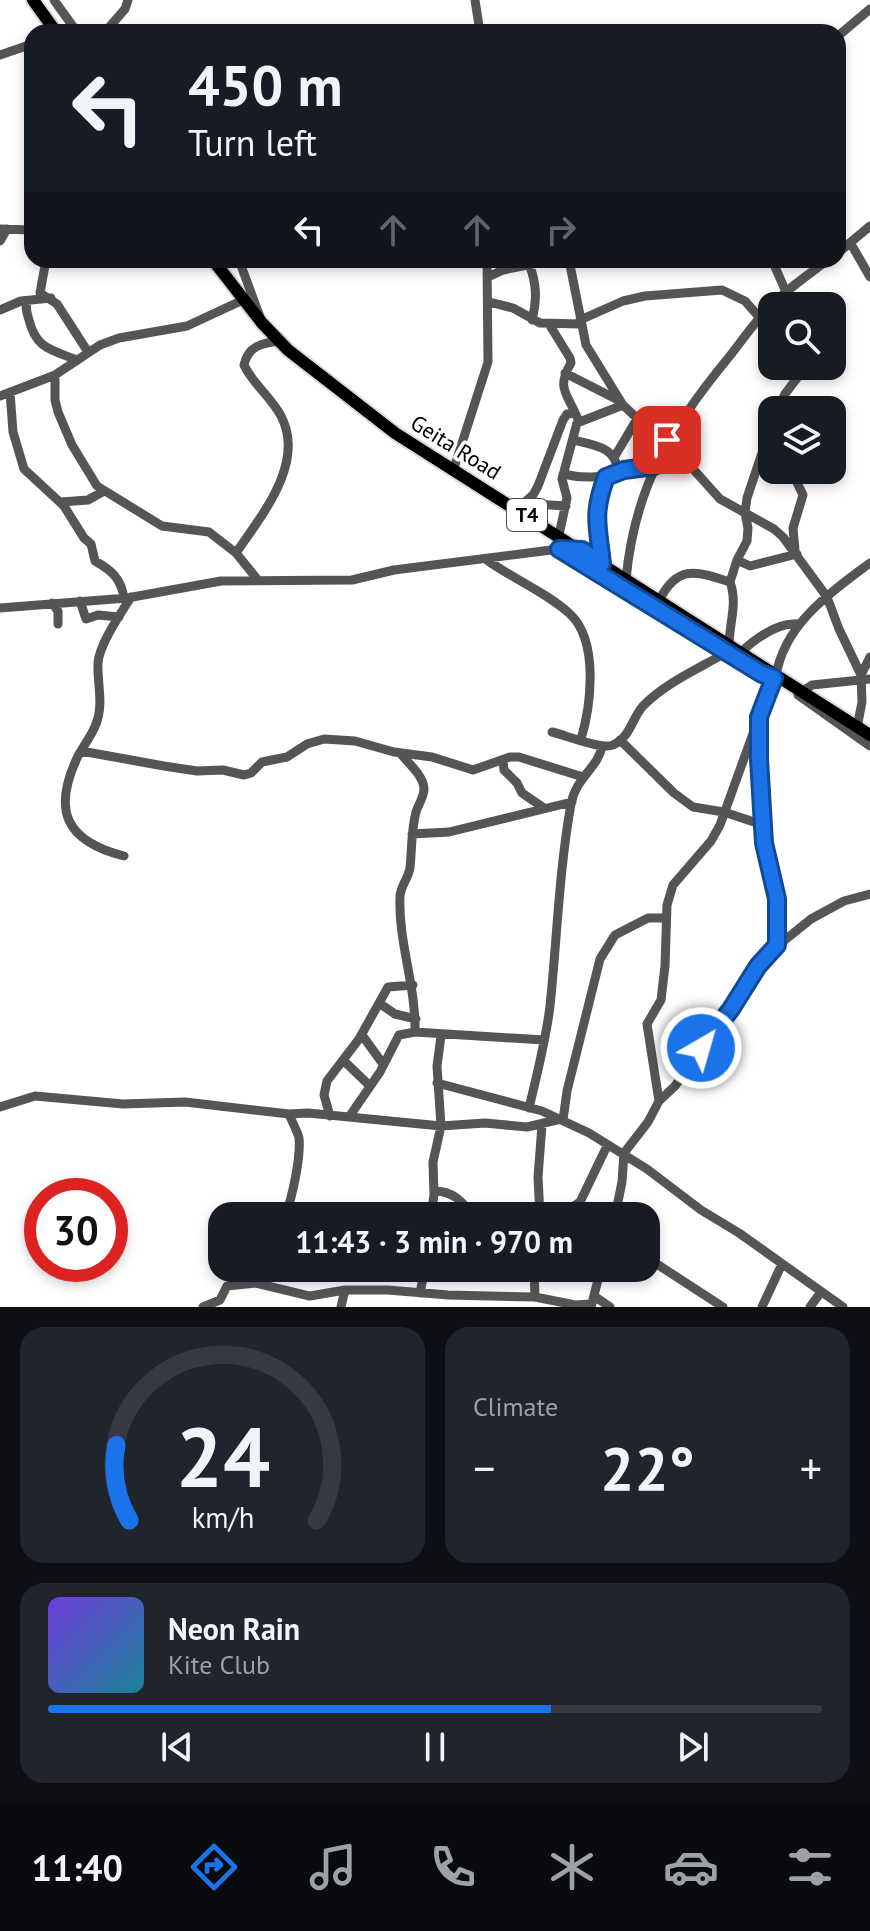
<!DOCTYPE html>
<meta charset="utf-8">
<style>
:root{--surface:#171b24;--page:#20242c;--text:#f1f3f6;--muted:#9ea1a6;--line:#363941;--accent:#1a73e8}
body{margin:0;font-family:"PT Sans",sans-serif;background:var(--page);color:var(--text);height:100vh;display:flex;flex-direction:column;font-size:30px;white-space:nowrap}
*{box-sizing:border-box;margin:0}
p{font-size:26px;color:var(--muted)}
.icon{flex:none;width:44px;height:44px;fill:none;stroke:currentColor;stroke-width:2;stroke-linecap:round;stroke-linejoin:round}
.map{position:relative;height:1307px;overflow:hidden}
.panel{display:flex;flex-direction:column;gap:20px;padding:20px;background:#0d0f14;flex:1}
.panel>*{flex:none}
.hud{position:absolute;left:24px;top:24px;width:822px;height:244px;border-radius:24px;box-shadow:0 4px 12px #0003;background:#171b24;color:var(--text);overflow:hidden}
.tools{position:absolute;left:758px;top:292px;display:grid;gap:16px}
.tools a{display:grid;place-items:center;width:88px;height:88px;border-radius:16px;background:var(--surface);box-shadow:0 4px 12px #0003;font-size:40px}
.speed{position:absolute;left:24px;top:1178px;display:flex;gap:16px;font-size:40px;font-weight:700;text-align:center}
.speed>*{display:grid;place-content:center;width:104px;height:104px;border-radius:50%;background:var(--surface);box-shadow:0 4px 12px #0003;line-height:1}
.speed .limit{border:12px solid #d22;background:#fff;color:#111}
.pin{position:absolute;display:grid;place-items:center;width:68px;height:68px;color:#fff;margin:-34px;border-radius:16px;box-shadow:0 4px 12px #0006}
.me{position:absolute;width:88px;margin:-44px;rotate:38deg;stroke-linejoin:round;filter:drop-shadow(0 0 6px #0008)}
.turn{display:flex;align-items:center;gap:28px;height:168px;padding:0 32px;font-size:36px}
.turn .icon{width:104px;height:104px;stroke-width:2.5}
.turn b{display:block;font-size:56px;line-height:68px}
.lanes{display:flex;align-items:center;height:76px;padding:0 32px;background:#0003;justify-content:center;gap:40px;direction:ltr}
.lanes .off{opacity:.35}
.big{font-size:60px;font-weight:600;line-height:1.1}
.panel .card{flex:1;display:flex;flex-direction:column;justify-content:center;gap:12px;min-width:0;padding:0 28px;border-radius:24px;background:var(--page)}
.panel .dial{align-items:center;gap:0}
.dial svg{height:208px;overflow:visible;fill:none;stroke:var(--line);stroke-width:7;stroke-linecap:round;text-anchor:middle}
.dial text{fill:var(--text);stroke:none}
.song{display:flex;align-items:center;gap:24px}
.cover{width:96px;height:96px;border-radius:12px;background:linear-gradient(135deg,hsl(260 70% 55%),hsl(190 70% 35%))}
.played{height:8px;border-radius:4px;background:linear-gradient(90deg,var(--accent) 65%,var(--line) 65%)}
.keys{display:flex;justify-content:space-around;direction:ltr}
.heat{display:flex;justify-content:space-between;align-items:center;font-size:44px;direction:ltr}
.panel .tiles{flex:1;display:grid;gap:20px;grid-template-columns:1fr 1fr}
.card:last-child{grid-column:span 2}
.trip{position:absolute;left:208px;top:1202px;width:452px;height:80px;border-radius:24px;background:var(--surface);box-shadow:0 4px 12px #0003;font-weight:600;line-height:80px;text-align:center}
.menu{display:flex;height:128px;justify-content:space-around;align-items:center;background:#090b0e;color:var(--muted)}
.menu .icon{width:56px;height:56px}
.menu .active{color:var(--accent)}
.menu b{font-size:36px;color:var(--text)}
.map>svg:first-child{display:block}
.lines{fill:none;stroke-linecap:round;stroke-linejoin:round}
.highway-casing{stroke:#dbdbdb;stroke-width:16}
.minor{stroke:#555;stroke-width:9}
.highway{stroke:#000;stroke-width:12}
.route-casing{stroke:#114b97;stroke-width:20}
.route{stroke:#1a73e8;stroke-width:14}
.labels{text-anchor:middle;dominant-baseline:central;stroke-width:7;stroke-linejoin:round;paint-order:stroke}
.shield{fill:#fff;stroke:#4c4c4c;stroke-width:2}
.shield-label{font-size:20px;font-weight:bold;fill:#000}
.street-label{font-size:22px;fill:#000;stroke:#fff}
</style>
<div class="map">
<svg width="870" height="1307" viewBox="0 0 870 1307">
<rect width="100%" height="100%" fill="#fff"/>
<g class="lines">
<defs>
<path id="highway" d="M33 0 56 32
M213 260 262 323 288 350 395 433 870 735"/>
</defs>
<use href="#highway" class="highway-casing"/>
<path class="minor" d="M54 0 77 32
M475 0 480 32
M105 32 125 9 128 0
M838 36 870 9
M0 55 32 44
M0 229 32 230
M0 241 7 229
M851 244 870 277
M838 253 870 226
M46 260 40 293 57 304 88 352
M239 260 260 317
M569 260 586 345 623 405 641 422 667 440 720 499 774 529 783 537 827 597 839 629 861 675 862 702 857 728
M772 260 786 292
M529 264C537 284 537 300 532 320
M488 277 503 270 553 260
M27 301C25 308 27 313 29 320 36 349 52 350 77 360
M489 302 513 308 540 323 581 324
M0 310 21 301 51 298
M766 310 772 322
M580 320 623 301 645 296 722 290 745 301 760 318
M549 324 570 358 571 363C556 388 567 393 577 417
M565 373 620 401
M55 375V400L58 412 72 445 97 486 162 526 209 532 236 553 257 579
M10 392 13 432 24 469 64 506 84 538 91 544 95 561C111 570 121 578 124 598
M0 396 55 375 100 345 119 338 187 326 243 300
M777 410 785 394 806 366
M573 440C595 445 616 447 618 472
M615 456 637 419
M454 468 488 362 487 260
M791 470 803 495 793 528 795 550
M563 474C601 483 617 470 654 466
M531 497 534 504 566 506
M61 502 88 500 104 491
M517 509 533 495 538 486 563 420 567 414 575 413
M559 535 567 498 562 479 577 423 623 405
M563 551 762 674 773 677
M236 553C261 516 306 463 281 416 271 397 253 384 244 365 248 346 262 343 279 341
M487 560C513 579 546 592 570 614 599 641 591 706 581 739
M737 560 750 566 797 554
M602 564C598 529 593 511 606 477
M626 580C634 488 671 427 729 357 741 342 753 324 767 310 784 291 808 275 828 260
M730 582 737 560 747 541 748 528 745 513 747 498 772 423
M80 601 86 619 98 615 119 617
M659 601C677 564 697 571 730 582 738 604 729 623 729 646
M52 603 58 611V624
M0 608 127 598 221 581 352 580 394 570 559 549 578 550
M740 653C755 639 778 622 799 624
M861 675 870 657
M776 676C784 624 831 592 870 563
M774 678 759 717V759L764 843 777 899V945
M801 692 812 685 870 679
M798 695 870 746
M552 732C565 735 602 750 613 745 630 738 632 718 643 706 665 683 700 668 727 652
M620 740 674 793 693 807 724 812 763 825
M81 751 164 766 197 771 223 770 244 775 251 773 262 762 287 757 307 744 324 739 355 741 394 752 432 757 473 770 510 757H519L583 777
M400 753C408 763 424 776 424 789 424 797 418 805 416 812 411 831 412 849 410 868 408 879 401 885 400 896 398 942 416 985 415 1032
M503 760 504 770 517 783 522 793 544 808
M412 834 449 832 572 802
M124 856C65 841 52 810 78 756 84 745 92 735 96 724 104 704 97 683 98 663 99 645 121 613 131 597
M379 1003 395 1014 416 1019
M362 1035 383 1064
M344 1061 370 1086
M437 1083 542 1111 589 1133 647 1169 701 1210 739 1233 843 1307
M659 1101 647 1024 661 1000 665 966 667 905 673 885 711 841 720 825 759 717
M0 1107 35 1096 123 1104 185 1102 289 1114 308 1113 441 1126 485 1123 527 1127 561 1119
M529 1108C537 1074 546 1040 550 1006 557 939 559 871 571 804 576 777 599 767 602 746
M330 1116 324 1095 327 1081 359 1039 388 987 413 985
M349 1117 380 1072 399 1035 415 1032 544 1040
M563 1120 567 1091 600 959 615 935 648 918H665
M434 1191C454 1191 462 1202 474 1216
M285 1216C292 1199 301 1157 299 1138 297 1130 292 1122 289 1114
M431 1216 434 1195 433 1162 441 1126 437 1066 441 1036
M540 1216 538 1177 542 1125
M550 1216 574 1206 580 1202 607 1146
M615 1216 622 1182 624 1153 648 1122 659 1101 675 1086 731 1009 765 956 811 919 844 901 870 894
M646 1257 723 1307
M534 1268 535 1297
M261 1283 263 1268
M420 1293 425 1268
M594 1296 610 1307
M203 1307 220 1300 227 1286 256 1283 310 1296 345 1290H388L448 1295 535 1297 575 1305 591 1304
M341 1307 345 1290
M591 1307 601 1268
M762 1307 782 1264
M810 1307 821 1292"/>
<use href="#highway" class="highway"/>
</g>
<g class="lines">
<defs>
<path id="route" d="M667 440 654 466 624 470 606 477C592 514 598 526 602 564L582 550 559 549 762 674 774 678 759 717V759L764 843 777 899V945L758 966 731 1009 701 1048"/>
</defs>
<use href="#route" class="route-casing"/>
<use href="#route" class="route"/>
</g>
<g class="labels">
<rect class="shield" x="507" y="499" width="40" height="32" rx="6"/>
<g class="shield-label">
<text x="527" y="515">T4</text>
</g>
<g class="street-label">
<text transform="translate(456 447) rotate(32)">Geita Road</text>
</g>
</g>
</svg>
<div class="tools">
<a><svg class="icon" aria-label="search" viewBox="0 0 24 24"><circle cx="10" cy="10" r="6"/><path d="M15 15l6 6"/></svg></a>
<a><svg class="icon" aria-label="layers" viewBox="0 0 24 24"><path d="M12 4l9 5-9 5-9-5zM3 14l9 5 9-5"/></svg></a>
</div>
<div class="speed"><div class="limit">30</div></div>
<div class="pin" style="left:667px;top:440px;background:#d93025"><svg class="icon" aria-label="arrive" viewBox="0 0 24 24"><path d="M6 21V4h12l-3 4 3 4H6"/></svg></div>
<svg class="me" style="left:701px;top:1048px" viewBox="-20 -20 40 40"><circle r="17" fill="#1a73e8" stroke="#fff" stroke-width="3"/><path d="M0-11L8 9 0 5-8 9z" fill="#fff"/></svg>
<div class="trip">11:43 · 3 min · 970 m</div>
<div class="hud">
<div class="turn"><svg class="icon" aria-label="left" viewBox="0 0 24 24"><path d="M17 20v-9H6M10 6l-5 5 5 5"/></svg><div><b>450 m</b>Turn left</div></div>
<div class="lanes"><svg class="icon" aria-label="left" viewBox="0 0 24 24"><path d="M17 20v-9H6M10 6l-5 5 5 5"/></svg><svg class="icon off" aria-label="ahead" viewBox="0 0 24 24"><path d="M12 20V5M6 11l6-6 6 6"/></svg><svg class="icon off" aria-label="ahead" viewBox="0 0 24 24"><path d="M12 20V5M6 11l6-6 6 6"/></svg><svg class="icon off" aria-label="right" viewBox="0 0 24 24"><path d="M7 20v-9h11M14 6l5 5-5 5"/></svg></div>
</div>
</div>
<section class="panel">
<div class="tiles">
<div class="card dial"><svg viewBox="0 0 100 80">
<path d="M14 69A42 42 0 1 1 86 69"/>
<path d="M14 69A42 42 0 0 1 9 40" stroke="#1a73e8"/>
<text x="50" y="56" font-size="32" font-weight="700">24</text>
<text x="50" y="72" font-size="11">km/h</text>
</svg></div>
<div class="card"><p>Climate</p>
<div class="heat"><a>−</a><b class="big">22°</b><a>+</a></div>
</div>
<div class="card">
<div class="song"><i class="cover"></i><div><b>Neon Rain</b><p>Kite Club</p></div></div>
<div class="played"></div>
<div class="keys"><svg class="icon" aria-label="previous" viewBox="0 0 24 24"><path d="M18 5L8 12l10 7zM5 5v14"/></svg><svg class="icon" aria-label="pause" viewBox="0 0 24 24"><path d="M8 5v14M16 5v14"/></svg><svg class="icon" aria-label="next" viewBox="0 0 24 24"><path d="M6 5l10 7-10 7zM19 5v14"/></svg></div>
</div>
</div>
</section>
<nav class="menu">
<b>11:40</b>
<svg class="icon active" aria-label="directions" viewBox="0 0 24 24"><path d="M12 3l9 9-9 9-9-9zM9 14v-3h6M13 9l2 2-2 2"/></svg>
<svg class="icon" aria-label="music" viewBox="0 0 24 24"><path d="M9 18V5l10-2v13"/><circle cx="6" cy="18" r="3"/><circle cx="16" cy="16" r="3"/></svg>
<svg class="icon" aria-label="phone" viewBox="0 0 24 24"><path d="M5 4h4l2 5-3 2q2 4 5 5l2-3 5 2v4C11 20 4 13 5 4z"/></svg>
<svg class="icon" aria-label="climate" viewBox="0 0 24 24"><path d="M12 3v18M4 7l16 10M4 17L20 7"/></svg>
<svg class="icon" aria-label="car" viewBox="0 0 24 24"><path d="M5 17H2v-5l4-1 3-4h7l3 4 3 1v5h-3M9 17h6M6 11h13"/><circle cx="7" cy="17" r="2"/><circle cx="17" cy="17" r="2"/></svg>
<svg class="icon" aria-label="filters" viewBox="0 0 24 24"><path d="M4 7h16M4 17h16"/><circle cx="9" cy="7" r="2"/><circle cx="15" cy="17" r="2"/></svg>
</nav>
